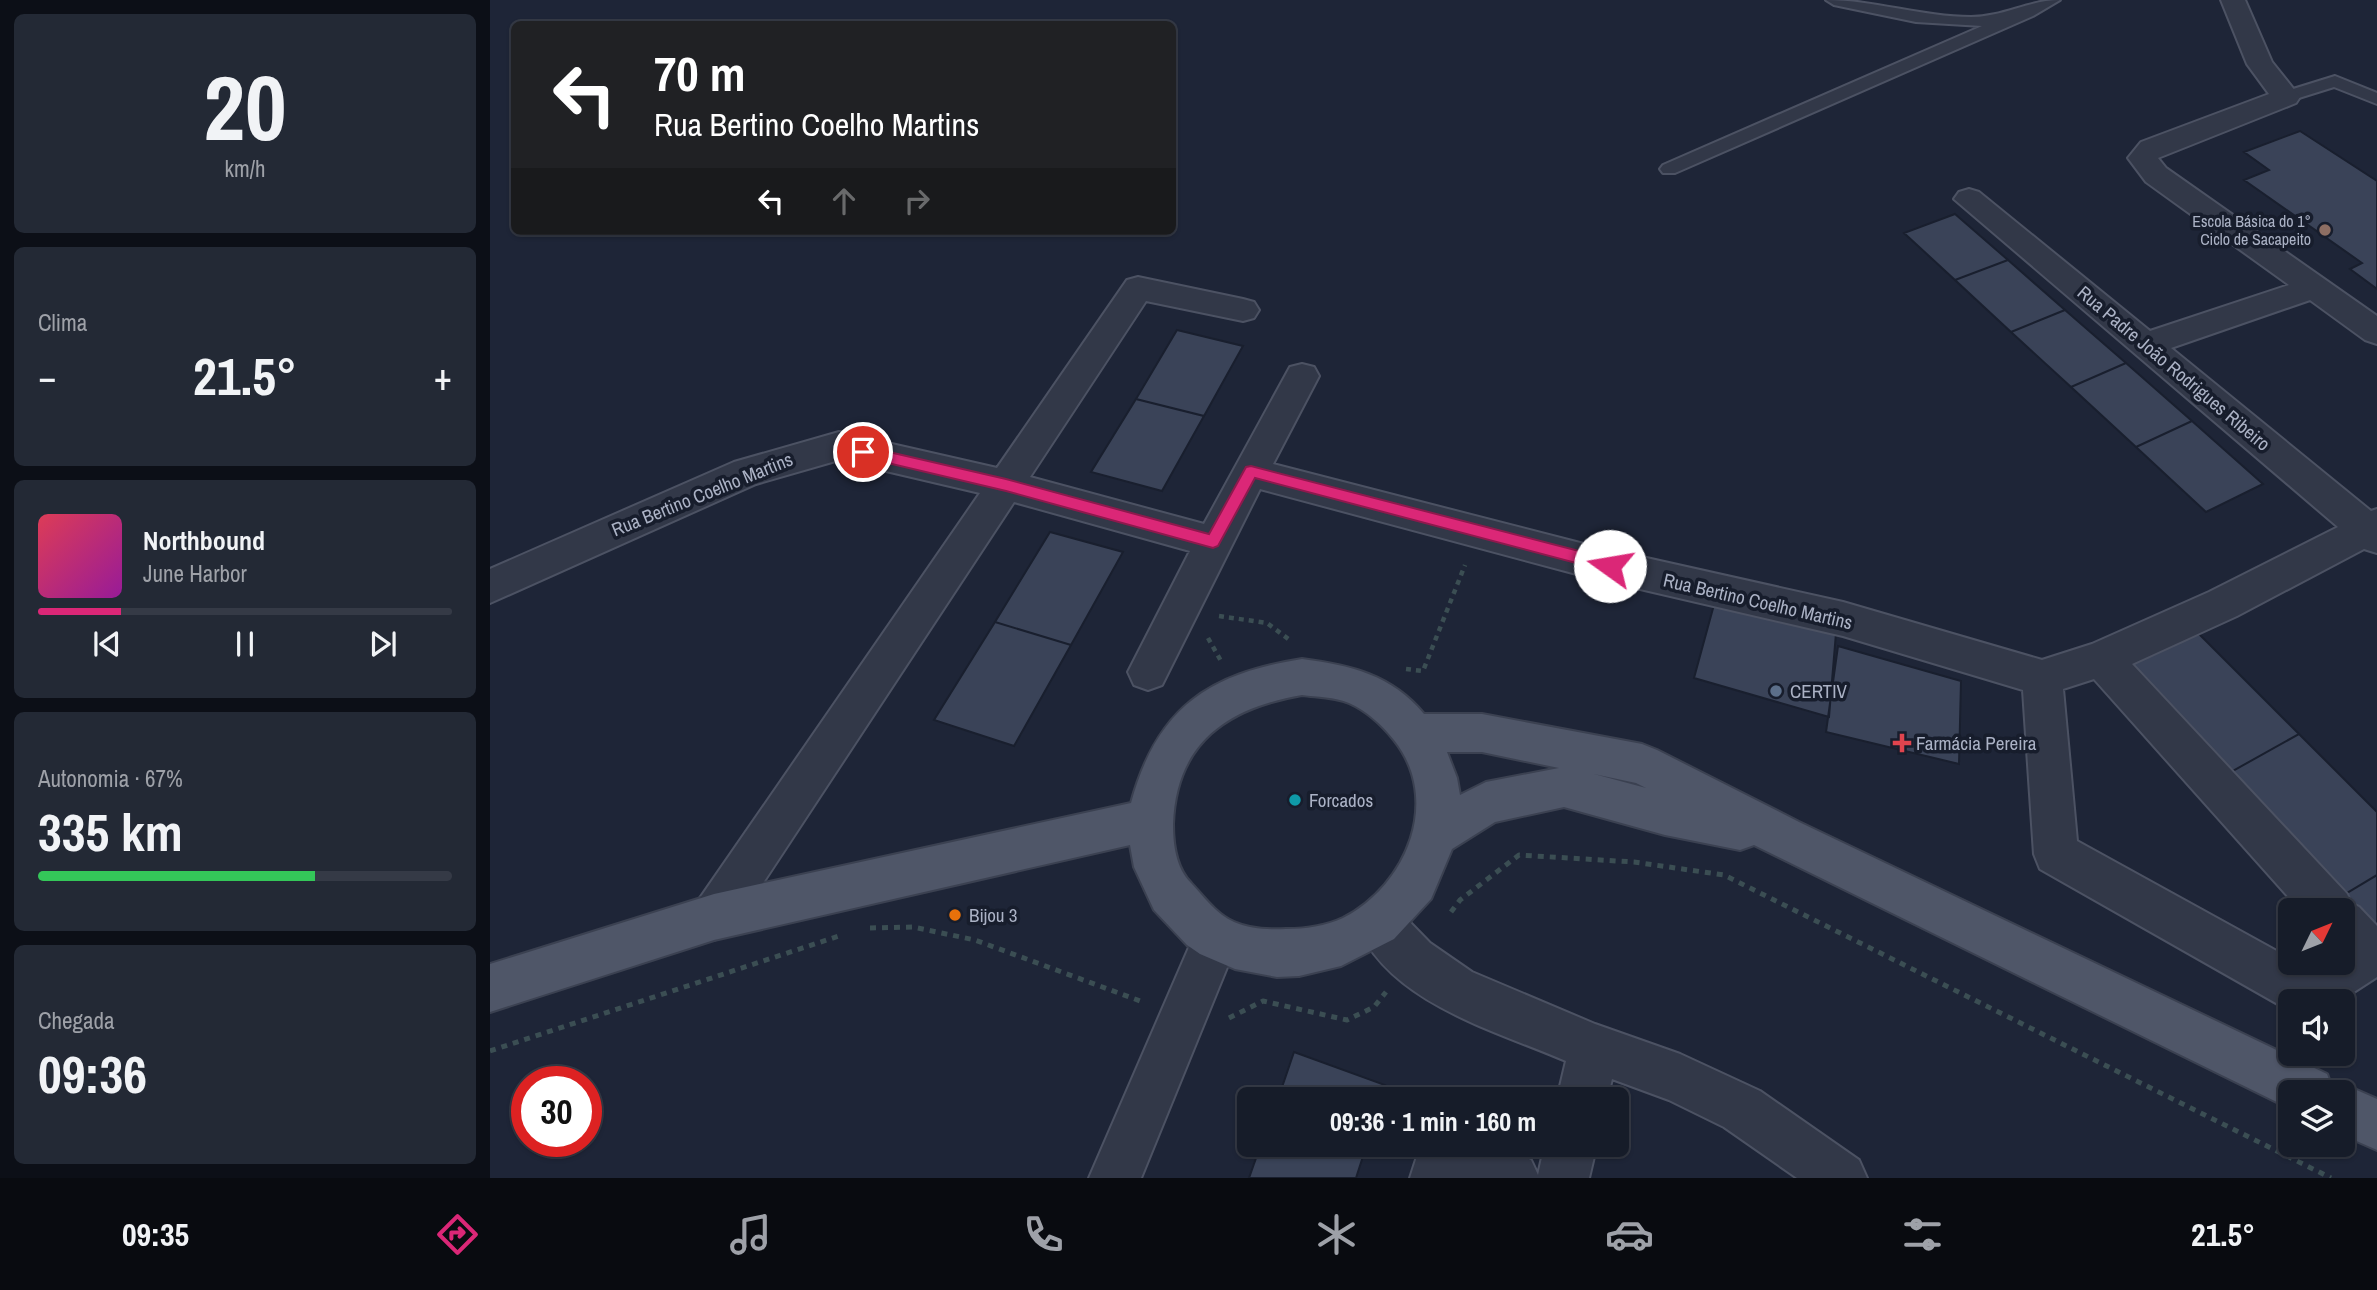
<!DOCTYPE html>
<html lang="pt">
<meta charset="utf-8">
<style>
:root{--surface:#161c29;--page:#232935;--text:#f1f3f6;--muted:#9ea1a8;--line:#353a46;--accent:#db2777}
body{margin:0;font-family:"Archivo Narrow",sans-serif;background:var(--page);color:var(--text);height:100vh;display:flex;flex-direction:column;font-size:26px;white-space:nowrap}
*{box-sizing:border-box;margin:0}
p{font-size:23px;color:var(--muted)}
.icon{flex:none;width:38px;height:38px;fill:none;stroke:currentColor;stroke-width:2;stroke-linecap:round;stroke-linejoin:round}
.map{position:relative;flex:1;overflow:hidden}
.details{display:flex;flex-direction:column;gap:14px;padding:14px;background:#0c0f17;width:490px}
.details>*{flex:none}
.hud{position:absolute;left:21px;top:21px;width:665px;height:214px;border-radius:10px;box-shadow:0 2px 5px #0004,0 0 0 2px var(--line);background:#202124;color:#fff;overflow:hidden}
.needle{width:46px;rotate:47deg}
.tools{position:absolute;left:1788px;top:898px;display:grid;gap:14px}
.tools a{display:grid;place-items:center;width:77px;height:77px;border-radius:10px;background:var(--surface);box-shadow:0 2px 5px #0004,0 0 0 2px var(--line);font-size:35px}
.speed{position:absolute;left:21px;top:1066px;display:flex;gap:14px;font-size:35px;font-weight:700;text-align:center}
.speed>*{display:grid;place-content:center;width:91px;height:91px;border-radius:50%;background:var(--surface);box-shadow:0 2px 5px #0004,0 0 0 2px var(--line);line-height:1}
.speed .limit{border:10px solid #d22;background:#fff;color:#111}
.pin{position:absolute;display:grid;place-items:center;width:60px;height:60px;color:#fff;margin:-30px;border:4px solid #fff;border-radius:50%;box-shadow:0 2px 7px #0007}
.me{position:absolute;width:77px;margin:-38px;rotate:283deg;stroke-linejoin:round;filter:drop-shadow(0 0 5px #0008)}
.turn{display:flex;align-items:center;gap:24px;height:147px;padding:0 28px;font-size:32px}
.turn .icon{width:91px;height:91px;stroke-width:2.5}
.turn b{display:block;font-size:49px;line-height:60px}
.lanes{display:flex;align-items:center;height:66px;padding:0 28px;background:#0003;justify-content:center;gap:35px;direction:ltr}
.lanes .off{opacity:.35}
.big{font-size:52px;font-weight:700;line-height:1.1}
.details .tile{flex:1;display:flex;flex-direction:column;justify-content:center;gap:10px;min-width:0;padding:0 24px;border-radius:10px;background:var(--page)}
.details .dial{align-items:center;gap:0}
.dial b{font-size:91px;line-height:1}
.song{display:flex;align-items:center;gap:21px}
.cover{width:84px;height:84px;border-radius:10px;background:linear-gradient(135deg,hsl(350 70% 55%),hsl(300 70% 35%))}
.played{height:7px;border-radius:4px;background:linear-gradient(90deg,var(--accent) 20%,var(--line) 20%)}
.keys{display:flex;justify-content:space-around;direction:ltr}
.heat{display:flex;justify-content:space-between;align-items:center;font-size:38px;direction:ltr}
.charge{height:10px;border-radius:5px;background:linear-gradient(90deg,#34c759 67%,var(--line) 0)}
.trip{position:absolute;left:747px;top:1087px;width:392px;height:70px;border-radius:10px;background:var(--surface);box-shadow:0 2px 5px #0004,0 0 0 2px var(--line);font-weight:700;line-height:70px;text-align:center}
.dock{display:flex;height:112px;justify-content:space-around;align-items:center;background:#090b10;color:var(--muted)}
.dock .icon{width:49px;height:49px}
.dock .on{color:var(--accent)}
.dock b{font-size:32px;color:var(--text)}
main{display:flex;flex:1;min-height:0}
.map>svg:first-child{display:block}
.building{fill:#3a4358;stroke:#191f2e;stroke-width:2}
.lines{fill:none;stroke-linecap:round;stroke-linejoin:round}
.service-casing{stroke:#4c5263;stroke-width:4}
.minor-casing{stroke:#4c5263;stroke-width:4}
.primary-casing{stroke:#3b4151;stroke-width:4}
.path-far1{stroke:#3b4e53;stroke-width:4.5;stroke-dasharray:5 5;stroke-linecap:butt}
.path{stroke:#3b4e53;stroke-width:5;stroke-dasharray:6 6;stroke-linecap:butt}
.service{fill:#323848;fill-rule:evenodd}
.minor{fill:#323848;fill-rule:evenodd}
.primary{fill:#4f5668;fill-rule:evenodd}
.route{fill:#db2777;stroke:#8e194d;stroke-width:2}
.education-dot{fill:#8d6e63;stroke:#171d2c;stroke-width:2.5}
.service-dot{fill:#5c6f8a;stroke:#171d2c;stroke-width:2.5}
.health-dot{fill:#e0444e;stroke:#171d2c;stroke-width:2.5}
.culture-dot{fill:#0f9aa8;stroke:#171d2c;stroke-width:2.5}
.food-dot{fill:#e8710a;stroke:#171d2c;stroke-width:2.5}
.labels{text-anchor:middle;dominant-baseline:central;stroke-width:7;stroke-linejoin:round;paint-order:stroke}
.far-poi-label{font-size:16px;fill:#abb2c5;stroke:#171d2c;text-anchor:end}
.street-label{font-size:19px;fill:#abb2c5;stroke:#171d2c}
.poi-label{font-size:19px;fill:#abb2c5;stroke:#171d2c;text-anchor:start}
</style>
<main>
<section class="details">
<div class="tile dial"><b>20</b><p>km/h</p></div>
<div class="tile"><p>Clima</p>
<div class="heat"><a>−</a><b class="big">21.5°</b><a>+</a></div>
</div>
<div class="tile">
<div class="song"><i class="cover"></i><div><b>Northbound</b><p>June Harbor</p></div></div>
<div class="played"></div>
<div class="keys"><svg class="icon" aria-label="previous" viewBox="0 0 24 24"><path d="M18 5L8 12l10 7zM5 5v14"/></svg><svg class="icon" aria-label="pause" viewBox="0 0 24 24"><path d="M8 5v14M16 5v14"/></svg><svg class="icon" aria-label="next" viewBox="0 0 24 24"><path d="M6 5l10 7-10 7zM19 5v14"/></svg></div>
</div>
<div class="tile"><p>Autonomia · 67%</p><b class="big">335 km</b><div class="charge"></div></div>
<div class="tile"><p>Chegada</p><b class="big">09:36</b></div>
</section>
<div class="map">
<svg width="1887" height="1178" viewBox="0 0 1887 1178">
<rect width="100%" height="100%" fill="#1e2537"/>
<path class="building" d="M1810 131 1887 181V289L1860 269 1872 263 1754 180 1779 170 1754 152Z
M1465 214 1518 260 1465 280 1414 233Z
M1518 260 1575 310 1521 332 1465 280Z
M1575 310 1636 363 1581 387 1521 332Z
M687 330 753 346 714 416 646 399Z
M1636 363 1702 421 1646 447 1581 387Z
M646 399 714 416 672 491 601 472Z
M1702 421 1773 484 1716 512 1646 447Z
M560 532 633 552 581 645 505 622Z
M1225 601 1346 633 1339 717 1204 678Z
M505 622 581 645 524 746 444 720Z
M1705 630 1809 734 1732 777 1630 669Z
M1348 646 1471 681 1469 764 1336 732Z
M1809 734 1887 812V875L1847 899 1732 777Z
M1887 875V942L1847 899Z
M804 1052 895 1085 891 1099H788Z
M771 1144H877L866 1178H759Z"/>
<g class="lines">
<defs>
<path id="service" d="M1336 0C1385 0 1432 17 1481 17 1513 17 1539 0 1570 0L1543 16 1185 173H1173L1170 169 1173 165 1492 26 1426 22 1344 5Z
M1845 76 1887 93V104L1844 87 1796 102 1787 97 1790 93Z"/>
<path id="minor" d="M1731 0H1755L1782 62 1810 97 1806 103 1668 158 1676 168 1887 316V344L1875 340 1820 300 1681 348 1881 511 1887 509V553L1874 549 1747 616 1642 664 1857 894 1861 903 1869 907 1887 926V977L1850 1001H1801L1800 1011 1550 869 1544 854 1533 690 1353 636 1094 576 770 489 672 685 658 690 644 685 638 672 700 551 524 502 240 933 224 940 208 933 201 917 208 901 490 493 349 460 266 484 0 603V569L244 462 349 432 507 468 637 280 648 277 753 299 764 302 769 310 764 318 753 321 656 301 540 477 714 524 800 367 812 364 824 367 829 376 783 464 1094 544 1353 602 1552 660 1602 644 1719 592 1848 527 1464 199 1469 192 1479 189 1489 192 1660 331 1799 285 1656 182 1638 158 1651 142 1779 94 1757 64ZM1604 679 1810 910H1853V962H1824L1816 967 1801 962V959L1587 841 1573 689Z
M889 900 905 907 940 943 982 972 1105 1024 1190 1054 1270 1091 1369 1160 1377 1178H1307L1234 1127 1179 1100 1122 1079 1117 1099H1067L1076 1061C1004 1030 899 1003 866 923L873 907Z
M726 915 742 922 749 938 651 1178H599L710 922Z
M931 1144H1006L1041 1160 1048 1175 1055 1144H1107L1099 1178H920Z"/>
<path id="primary" d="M812 659C860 665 902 675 934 714H992L1152 744 1167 750 1309 822 1837 1074 1842 1088 1853 1084 1887 1099V1150L1853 1135V1092H1801V1109L1264 845 1250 850 1175 835 1074 807 1005 822 962 849 941 899 904 939 851 966 809 976 787 977 745 969 710 954 697 945 664 910 644 867 640 845 224 940 0 1012V964L224 894 641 803C667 708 718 674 812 659ZM812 695C827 697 845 697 859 703 877 711 892 725 904 740 952 800 917 885 853 918 836 926 815 929 796 929 780 930 760 929 744 922 727 915 713 896 701 883 686 868 683 845 683 824 686 742 738 708 812 695ZM957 752H992L1069 768 996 782 970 795 967 778ZM1104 774 1146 783 1156 788Z"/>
</defs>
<use href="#service" class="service-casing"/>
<use href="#minor" class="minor-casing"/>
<use href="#primary" class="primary-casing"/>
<path class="path-far1" d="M729 616 777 623 801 641
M718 638 731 661
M916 669 933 671 975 565"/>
<path class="path" d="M961 912 970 900 1029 855 1144 862 1234 875 1841 1178
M380 928 423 927 485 940 653 1002
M739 1018 773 1001 857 1020 884 1007 896 992
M0 1051 352 935"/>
<use href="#service" class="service"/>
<use href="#minor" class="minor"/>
<use href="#primary" class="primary"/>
</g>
<path class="route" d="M373 446 516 479 719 534 756 467 761 466 1120 559 1128 566 1120 572 765 478 728 546 723 548 516 491 368 456V448Z"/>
<circle class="education-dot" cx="1835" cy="230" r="7"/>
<circle class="service-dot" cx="1286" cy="691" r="7"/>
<path class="health-dot" d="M1408.5 732.5h7v7h7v7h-7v7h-7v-7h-7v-7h7z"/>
<circle class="culture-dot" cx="805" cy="800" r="7"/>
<circle class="food-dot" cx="465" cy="915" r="7"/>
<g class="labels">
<g class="far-poi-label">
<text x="1821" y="221">Escola Básica do 1°<tspan x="1821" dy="18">Ciclo de Sacapeito</tspan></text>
</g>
<g class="street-label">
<text transform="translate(1684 368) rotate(40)">Rua Padre João Rodrigues Ribeiro</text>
<text transform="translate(212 494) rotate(-22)">Rua Bertino Coelho Martins</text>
<text transform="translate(1268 601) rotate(13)">Rua Bertino Coelho Martins</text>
</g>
<g class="poi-label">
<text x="1300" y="691">CERTIV</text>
<text x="1426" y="743">Farmácia Pereira</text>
<text x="819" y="800">Forcados</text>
<text x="479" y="915">Bijou 3</text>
</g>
</g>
</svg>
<div class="tools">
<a><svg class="needle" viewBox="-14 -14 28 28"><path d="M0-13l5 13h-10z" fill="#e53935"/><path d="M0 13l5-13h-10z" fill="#9ea1a8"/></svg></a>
<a><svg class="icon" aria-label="sound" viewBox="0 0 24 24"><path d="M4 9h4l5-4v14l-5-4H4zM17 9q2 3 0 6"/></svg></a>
<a><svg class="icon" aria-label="layers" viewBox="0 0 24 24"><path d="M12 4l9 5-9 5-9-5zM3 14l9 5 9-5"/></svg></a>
</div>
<div class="speed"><div class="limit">30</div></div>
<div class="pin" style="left:373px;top:452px;background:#d93025"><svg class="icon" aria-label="arrive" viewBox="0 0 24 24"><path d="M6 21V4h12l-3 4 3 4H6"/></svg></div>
<svg class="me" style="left:1120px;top:566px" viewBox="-20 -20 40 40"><circle r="19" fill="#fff"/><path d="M0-13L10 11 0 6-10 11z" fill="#db2777"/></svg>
<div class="trip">09:36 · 1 min · 160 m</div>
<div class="hud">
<div class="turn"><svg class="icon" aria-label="left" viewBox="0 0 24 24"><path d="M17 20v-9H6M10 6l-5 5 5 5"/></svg><div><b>70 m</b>Rua Bertino Coelho Martins</div></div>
<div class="lanes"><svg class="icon" aria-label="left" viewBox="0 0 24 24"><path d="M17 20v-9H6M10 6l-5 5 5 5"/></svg><svg class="icon off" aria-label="ahead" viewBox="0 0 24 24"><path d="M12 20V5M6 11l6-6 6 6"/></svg><svg class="icon off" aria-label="right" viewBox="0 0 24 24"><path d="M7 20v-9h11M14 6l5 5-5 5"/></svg></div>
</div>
</div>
</main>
<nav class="dock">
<b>09:35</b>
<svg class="icon on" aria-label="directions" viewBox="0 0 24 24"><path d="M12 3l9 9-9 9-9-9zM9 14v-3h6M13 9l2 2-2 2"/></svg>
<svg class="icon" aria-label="music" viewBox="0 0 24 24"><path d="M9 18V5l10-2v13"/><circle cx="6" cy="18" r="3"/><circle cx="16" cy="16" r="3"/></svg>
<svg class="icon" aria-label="phone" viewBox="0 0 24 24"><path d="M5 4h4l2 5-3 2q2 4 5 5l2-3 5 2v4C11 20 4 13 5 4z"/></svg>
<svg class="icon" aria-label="climate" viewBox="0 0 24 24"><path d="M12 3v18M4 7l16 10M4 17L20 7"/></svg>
<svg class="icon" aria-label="car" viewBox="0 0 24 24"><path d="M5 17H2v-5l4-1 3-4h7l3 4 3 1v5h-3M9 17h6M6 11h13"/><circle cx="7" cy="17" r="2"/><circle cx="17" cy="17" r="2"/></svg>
<svg class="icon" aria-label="filters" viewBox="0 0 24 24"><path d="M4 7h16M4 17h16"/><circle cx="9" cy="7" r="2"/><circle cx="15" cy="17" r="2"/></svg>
<b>21.5°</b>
</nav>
